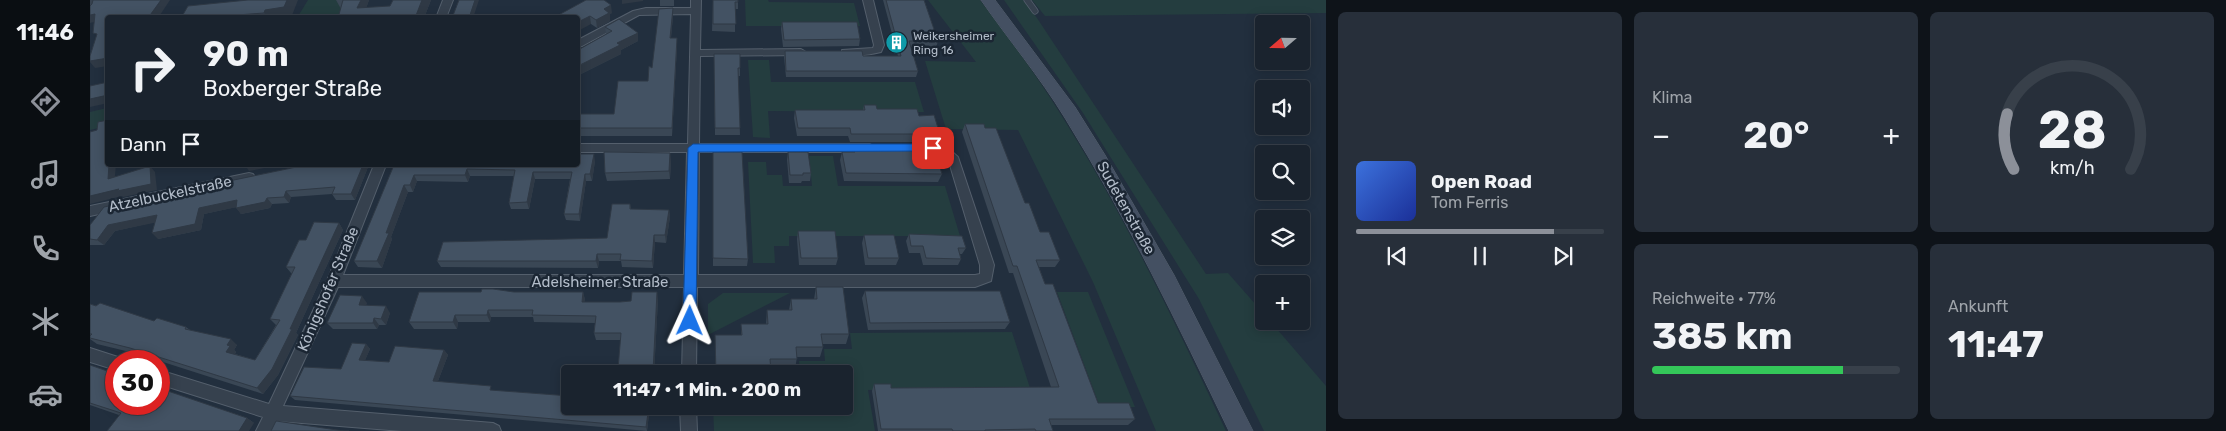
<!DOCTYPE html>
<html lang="de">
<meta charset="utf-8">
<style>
:root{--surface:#1a232e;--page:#272f3a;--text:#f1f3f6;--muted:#9fa4aa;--line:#38404a;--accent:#8c9099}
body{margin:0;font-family:Rubik,sans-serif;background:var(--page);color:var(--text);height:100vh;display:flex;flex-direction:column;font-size:19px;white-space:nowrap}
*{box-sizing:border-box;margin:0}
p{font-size:16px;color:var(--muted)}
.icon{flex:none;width:28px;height:28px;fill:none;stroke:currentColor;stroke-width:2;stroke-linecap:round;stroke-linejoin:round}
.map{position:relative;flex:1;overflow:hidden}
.sheet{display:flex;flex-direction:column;gap:12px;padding:12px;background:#0e1319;width:900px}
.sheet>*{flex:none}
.guide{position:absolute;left:15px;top:15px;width:475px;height:152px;border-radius:5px;box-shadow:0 2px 12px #0003,0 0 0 1px var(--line);background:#1a232e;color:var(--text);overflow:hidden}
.needle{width:32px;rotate:250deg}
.fabs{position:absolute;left:1165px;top:15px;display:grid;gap:10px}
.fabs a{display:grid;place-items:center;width:55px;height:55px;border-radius:5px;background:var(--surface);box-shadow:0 2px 12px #0003,0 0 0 1px var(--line);font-size:25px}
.speed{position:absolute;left:15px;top:350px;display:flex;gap:10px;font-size:25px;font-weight:700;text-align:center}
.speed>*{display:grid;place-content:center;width:65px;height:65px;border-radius:50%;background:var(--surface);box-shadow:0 2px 12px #0003,0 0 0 1px var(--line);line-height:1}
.speed .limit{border:8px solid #d22;background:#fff;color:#111}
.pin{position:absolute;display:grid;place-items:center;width:42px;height:42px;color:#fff;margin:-21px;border-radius:10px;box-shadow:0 2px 8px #0006}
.me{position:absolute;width:55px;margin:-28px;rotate:1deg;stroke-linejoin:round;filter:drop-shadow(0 0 4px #0008)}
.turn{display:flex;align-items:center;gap:18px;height:105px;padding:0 15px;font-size:22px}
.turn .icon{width:65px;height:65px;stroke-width:2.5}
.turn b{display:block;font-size:35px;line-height:42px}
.then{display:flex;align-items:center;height:48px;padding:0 15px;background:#0003;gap:10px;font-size:19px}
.big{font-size:38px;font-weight:700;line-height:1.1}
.sheet .tile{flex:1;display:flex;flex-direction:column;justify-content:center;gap:8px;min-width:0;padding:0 18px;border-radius:8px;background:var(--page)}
.sheet .dial{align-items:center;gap:0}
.dial svg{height:130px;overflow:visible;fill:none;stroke:var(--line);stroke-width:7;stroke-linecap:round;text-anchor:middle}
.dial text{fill:var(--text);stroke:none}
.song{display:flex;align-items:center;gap:15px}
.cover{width:60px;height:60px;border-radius:8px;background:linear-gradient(135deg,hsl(220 70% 55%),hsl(230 70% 35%))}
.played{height:5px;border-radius:2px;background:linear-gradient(90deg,var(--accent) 80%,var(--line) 80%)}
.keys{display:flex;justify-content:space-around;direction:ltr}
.heat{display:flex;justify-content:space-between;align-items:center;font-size:28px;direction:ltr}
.charge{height:8px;border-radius:4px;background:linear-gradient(90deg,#34c759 77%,var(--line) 0)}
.sheet .tiles{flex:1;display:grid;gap:12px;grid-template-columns:repeat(3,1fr)}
.tile:first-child{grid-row:span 2}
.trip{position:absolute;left:471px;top:365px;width:292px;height:50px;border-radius:5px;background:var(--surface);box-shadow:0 2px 12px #0003,0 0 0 1px var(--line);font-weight:700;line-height:50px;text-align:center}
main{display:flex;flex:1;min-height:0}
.tab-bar{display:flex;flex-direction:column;width:90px;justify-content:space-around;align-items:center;background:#0a0e12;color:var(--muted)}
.tab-bar .icon{width:35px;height:35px}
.tab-bar .on{color:var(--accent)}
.tab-bar b{font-size:22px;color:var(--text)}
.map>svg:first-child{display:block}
.green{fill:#243d3f}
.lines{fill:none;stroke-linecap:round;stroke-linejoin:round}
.service-casing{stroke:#545f6c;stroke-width:7}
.minor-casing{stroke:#545f6c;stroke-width:2}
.tertiary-casing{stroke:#545f6c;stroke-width:2}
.secondary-casing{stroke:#545f6c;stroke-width:1}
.service{stroke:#36414e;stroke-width:5.5}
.minor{fill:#36414e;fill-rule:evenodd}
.tertiary{fill:#36414e;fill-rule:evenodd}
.secondary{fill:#445062;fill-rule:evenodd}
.wall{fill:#3a4755}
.shaded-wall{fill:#2f3945}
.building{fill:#435263;stroke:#2f3945}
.route{fill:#1a73e8;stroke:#114b97}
.labels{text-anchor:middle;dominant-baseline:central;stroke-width:5;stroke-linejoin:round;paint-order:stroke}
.far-poi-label{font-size:12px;fill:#b2bcc9;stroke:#1b2633;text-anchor:start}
.street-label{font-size:15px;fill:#b2bcc9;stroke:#1b2633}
</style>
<main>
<nav class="tab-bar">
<b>11:46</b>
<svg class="icon on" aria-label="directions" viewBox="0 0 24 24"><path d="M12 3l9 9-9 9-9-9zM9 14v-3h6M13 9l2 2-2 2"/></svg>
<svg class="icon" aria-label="music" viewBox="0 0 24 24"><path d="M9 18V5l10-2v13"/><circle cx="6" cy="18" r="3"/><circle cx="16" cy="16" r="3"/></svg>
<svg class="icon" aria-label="phone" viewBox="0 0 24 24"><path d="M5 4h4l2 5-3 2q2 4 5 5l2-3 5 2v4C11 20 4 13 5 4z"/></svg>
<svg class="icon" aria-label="climate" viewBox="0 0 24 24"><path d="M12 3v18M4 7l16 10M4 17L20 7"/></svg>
<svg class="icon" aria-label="car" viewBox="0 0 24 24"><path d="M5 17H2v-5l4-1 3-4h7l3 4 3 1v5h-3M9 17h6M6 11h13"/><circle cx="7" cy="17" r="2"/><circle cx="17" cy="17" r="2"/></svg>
</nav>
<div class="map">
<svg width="1236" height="431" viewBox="0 0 1236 431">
<rect width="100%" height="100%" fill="#222f3e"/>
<path class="green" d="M218 0H254L248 17 207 18Z
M655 0H678L679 2 764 3 770 26H656Z
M838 0H890C919 39 948 77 973 118 1036 218 1086 325 1136 431H1066L1003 282 928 130 856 129 835 61 886 62Z
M914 0H933L947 18 1116 274 1138 273 1174 314V321H1180L1236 386V431H1174L1109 299 993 113Z
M942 0H1236V13L955 16Z
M658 60H679L681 82H825L834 112 678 111 680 138 663 137Z
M17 108V126L0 130V112Z
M719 156H743L748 186H855L870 236H699V246H684L685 263H663L658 162H676L677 175H692L693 186H722Z
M967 292H998L1045 407H1010Z
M633 293H700L618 335V304Z
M922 332 940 388 778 390 785 431H624L623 406H755V374L690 373H710L709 361H735L734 349H762L760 333Z"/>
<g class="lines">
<defs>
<path id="service" d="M937 0 945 11"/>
<path id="minor" d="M353 0H363L356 18H346Z
M601 0H611L610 50 711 49 716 52 711 55 610 56 609 144H780L786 148 780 152H609L608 275H885L890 274V265L859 162C843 147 827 157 819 148L825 144 846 145 859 149 868 157 904 265 901 281 885 287H607L606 374H592L594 287H248L193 406 403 423 409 426 411 431H312L187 421 182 431H166L173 417 69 384V370L179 404 237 281 284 165H296L253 275H594L597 152H488V144H598L601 14 549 15 492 46 488 47V40L543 11 556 8H601Z
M773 0H783L794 45 791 52C779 55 765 57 752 54V50L783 48 784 45Z
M159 173 163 174 165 177 163 180 0 216V206Z
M0 348 31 358 33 361H26V370L0 362Z
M590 406H606L607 431H591Z"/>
<path id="tertiary" d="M0 0H6V11L0 15Z"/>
<path id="secondary" d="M891 0H905L985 107 1015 155 1084 275 1163 431H1139C1088 325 1037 218 975 118 950 77 918 39 891 0Z"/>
</defs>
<use href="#service" class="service-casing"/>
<use href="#minor" class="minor-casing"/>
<use href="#tertiary" class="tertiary-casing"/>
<use href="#secondary" class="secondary-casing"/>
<use href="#service" class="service"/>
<use href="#minor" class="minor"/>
<use href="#tertiary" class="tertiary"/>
<use href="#secondary" class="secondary"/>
</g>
<path class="wall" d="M158 0 201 18H91Z
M246 0H279L276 8 300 6 341 0 334 18H248L251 9Z
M570 0H591H584V6H570Z
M623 0H648V9H645V32L622 31Z
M793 0H834L848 41 846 48 821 47 828 71 826 77H696L694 57 695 51 773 56H808Z
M522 13 520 14V21L507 28 501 24 488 18Z
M583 16 581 38H587V46L582 136H488V114H524L558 81 562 68Z
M692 22 770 39 769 46 693 47 691 29Z
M515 27 548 41 531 50V54L489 75 488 73V50L516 34Z
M624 54 650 68V76H648L650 135H625Z
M774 105 787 109 829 116 848 128 846 136H840L838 142H760L758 136H707L704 118 705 110H773Z
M875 124 895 128 950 232 970 260 965 267H949L955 284 1008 403 1045 419 1038 425H961L963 431H788L782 391 784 384 801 388 961 387 923 273H919L872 132Z
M764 147 852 174 848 182 754 181 750 160 752 152H763Z
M623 152 658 259 657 266H623Z
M698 152 721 173 720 181H712L711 183H699L697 160Z
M581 160 580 179 517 181 515 173Z
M505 161 502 181H496L490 221 476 220 474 214 480 179H445L439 209H421L419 203 424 176H380L378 182 327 181 323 192H318L301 237 302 239 292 268 268 267 264 261 304 165Z
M278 167 265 200H246L242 194 201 197 199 203 182 204 180 208 151 214 146 207 114 214 111 230 68 239 65 222 25 231 14 245H0V225Z
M540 204 541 209 579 210 580 217 576 243 565 242 563 268 532 267 531 261H509L508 268 351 267 347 261 517 238Z
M249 223 253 230 206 333 208 335 188 375 173 394 48 354 7 344 0 339V304L64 321 96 327 100 330 147 345 144 350 146 352 145 354 165 360 186 325 180 319 202 273H201L196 267 216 240Z
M708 231 748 258 746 265H709L707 239Z
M819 234 876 248 872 254H870L871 259 868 265H833L830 253H819L816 241Z
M774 235 809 258 806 265H775L772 243Z
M726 287 759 334 756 344H732L733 347 730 357H707L705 369H681V374H625L651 335V324H676L677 310H699L701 299H724Z
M775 291 920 322 915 329 778 330 772 298Z
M424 292H493L495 300 494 302H530L568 299 564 374H529L528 369 531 340H506L504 333 505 323 444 322 443 317H401L400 322H368L367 329H324L319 322Z
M277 303 276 305 300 313 296 325H289L287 329H243L237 323Z
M276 344 280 349 275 360 299 362 354 350 358 355 348 381 404 391 480 406H560L557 431 205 400 200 396 251 369Z
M0 365 157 418 164 423 29 415 0 405Z"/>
<path class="shaded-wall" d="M71 0H80L68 18H58Z
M197 0H208L201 18H177L174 13 175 10Z
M271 0H279L273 18 267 8Z
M332 0H341L334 18H325Z
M385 0H389L383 18H379Z
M532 0H553V1L532 4Z
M521 5 522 13 520 14V21L507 28 506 20 514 9Z
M583 8V16L580 46V38Z
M5 14 11 20 0 23V15Z
M500 16 501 24 488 31V22Z
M548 33V41L531 50V54L489 75 488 67 527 43Z
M587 38V46L582 136V128Z
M18 58V66L5 68 0 62V61Z
M18 95V103L0 107V99Z
M580 153 581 160 580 179 579 171Z
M504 154 505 161 502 181 500 174Z
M19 165H26L24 185 18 179Z
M155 165H191L159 171Z
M273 165H277L278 167 265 200 261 194Z
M60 166 65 172 67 190 33 197 32 196 0 204V196L29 189Z
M377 169 380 176 378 182 375 175Z
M443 172 445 179 439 209 437 202Z
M495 174 496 181 490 221 489 214Z
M324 175 327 181 323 192 320 185Z
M314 185 318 192 301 237 302 239 292 268 287 261 296 233Z
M196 191 201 197 199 203 194 197Z
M177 198 182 204 180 208 151 214 146 208Z
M147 200 152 206 114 214 111 230 68 239 62 233 109 208Z
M579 210 580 217 576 243 575 235Z
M67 215 73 221 25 231 14 245 7 240 18 225Z
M249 223 253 230 206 333 208 335 188 375 173 394 167 388 200 329Z
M564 235 565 242 563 268 562 261Z
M507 254 509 261 508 268 506 261Z
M493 292 495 300 493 309 492 302Z
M567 292 568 299 564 374H563Z
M272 296 277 303 273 311 269 305Z
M296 306 300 313 296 325 291 319Z
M398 310 401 317 400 322 397 315Z
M365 315 368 322 367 329 363 322Z
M284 318 289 325 287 329 283 323Z
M141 339 147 345 144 350 146 352 142 357 136 352 137 345Z
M276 344 280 349 273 365 269 360Z
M354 350 358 355 346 386 343 381Z
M559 406H560L557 431 556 427Z
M157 418 164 423 159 431H149Z"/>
<path class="building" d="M3 0H71L58 18H18V58L0 61V56L7 34 3 33 5 14 0 15V6L2 4Z
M158 0H197L194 7 175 10 174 13 147 15 146 17 138 18H91L98 6Z
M253 0H271L267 8 300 6 303 0H332L325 18H248Z
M369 0H385L379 18H362Z
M496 0H514L521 5 514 9 519 13 506 20 500 16 488 22V18H463Z
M623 0H648V2H645L646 24H623Z
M796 0H834L848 41H819L828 71H696L695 51H772L773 56H811Z
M583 8 580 38H587L582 128H488V114H524L528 81H558L559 66 562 68 569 9Z
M529 19 548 33 527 43 530 45 488 66V50L522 31 515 27Z
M692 22H767L770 39 694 40Z
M624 54H650V68H648L650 128H625Z
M18 82V95L0 99V86Z
M774 105H786L787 109H827L829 116 844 115 848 128H839L841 134H761L760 128H708L705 110H775Z
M18 120V165H19L18 179 60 166 61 184 27 191 29 189 0 196V132L7 130 8 122Z
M875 124H894L895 128H906L935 203H939L950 232H959L970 260H946L955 284H963L1008 403H1039L1045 419H959L963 431H946L945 429 895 430V431H863L862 429H791L784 384H801V388L969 387 927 266H923Z
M764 147 844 148 852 174 756 173 752 152H765Z
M514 152 580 153 579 171 515 173Z
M623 152H652L658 259 623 258Z
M698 152H718L721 173H713V175H700Z
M488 154H504L500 174H495L489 214H474L482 172H443L437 202 419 203 425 170 377 169 375 175H324L320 185H314L296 233H299L287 261H264L304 165H488Z
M216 165H273L261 194H242L245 187 196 191 194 197 177 198 175 202 146 208 147 200 109 208 105 224 62 233 67 215 18 225 7 240 0 239V225L14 207Z
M522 204H540V209L579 210 575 235H564L562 261 530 260 531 254H507L506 261H347L353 242 517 238Z
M224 222 249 223 200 329H202L182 369 167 388 40 348 0 338V336L2 334H0V304L6 306 10 303 64 321 67 318 96 327 95 329 141 339 137 345 140 346 136 352 165 360 190 320 180 319 205 267H196L209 240H216Z
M708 231H745L748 258H711Z
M819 234 872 236 876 248H868L871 259 836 258 833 246H821Z
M774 235H804L809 258H778Z
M726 287H753L759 334H731L733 347H706L707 359H680L681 372H653V374H626L625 335H652L651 324H678L677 310H702L701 299H727Z
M392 289H403L424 292H493L492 302H530L541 301 542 292H567L563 372 528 369 531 333H504L506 316 442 315 443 310H398L397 315H365L363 322H319L329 292H391Z
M775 291H910L920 322 780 323Z
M250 295 272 296 269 305 296 306 291 319 284 318 283 323H237Z
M262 343 276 344 269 360 299 362 305 346 354 350 343 381 401 386 400 390 480 396V406H559L556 427 200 396 214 367 251 369Z
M0 365 26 374V404H69V388L157 418 149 431H17L31 413 0 403Z
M186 421 254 431H259H181Z"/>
<path class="route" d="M603 144H843L848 148 843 151 608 152 606 321 604 325 600 327 595 325 593 321 598 148Z"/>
<defs>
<symbol id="building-disc" viewBox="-11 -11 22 22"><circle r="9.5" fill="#0f9aa8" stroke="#1b2633"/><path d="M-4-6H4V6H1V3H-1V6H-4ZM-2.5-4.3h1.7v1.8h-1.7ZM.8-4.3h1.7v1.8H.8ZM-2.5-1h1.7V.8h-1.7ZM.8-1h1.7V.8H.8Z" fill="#fff"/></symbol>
</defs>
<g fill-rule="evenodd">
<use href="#building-disc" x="794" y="30" width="25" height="25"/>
</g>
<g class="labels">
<g class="far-poi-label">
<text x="823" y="36">Weikersheimer<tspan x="823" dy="14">Ring 16</tspan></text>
</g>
<g class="street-label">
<text transform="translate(80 194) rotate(-12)">Atzelbuckelstraße</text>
<text transform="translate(1036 208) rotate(61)">Sudetenstraße</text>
<text x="510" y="282">Adelsheimer Straße</text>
<text transform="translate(238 289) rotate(-67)">Königshofer Straße</text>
</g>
</g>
</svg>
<div class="fabs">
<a><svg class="needle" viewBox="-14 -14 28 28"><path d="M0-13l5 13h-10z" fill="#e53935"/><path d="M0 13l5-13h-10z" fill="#9fa4aa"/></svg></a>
<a><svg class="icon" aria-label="sound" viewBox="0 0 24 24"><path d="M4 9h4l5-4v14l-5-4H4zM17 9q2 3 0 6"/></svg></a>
<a><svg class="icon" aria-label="search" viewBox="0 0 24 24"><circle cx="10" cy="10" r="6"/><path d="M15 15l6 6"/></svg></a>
<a><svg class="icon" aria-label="layers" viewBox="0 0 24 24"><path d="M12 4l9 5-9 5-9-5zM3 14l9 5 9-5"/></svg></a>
<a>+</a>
</div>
<div class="speed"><div class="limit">30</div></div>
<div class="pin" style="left:843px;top:148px;background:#d93025"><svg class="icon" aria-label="arrive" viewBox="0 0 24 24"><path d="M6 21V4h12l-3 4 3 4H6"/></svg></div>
<svg class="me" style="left:600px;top:321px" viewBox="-20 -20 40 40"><path d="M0-17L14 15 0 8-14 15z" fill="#1a73e8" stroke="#fff" stroke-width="4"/></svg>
<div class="trip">11:47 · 1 Min. · 200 m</div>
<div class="guide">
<div class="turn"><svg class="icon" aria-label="right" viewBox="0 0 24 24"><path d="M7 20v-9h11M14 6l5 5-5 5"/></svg><div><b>90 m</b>Boxberger Straße</div></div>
<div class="then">Dann<svg class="icon" aria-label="arrive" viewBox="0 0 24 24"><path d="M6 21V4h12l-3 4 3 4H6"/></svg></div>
</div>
</div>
<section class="sheet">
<div class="tiles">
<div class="tile">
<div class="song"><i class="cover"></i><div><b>Open Road</b><p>Tom Ferris</p></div></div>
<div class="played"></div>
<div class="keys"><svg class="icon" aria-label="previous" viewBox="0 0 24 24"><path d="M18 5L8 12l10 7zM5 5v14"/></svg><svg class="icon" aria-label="pause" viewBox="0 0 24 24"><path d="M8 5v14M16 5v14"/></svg><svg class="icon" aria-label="next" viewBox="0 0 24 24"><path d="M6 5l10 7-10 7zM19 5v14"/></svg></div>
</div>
<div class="tile"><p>Klima</p>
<div class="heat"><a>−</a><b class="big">20°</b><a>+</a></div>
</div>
<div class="tile dial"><svg viewBox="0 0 100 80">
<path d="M14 69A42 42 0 1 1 86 69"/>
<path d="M14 69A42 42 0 0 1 10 35" stroke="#8c9099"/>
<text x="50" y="56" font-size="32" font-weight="700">28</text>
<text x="50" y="72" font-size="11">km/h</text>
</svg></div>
<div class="tile"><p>Reichweite · 77%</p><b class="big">385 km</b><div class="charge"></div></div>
<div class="tile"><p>Ankunft</p><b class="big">11:47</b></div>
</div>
</section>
</main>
